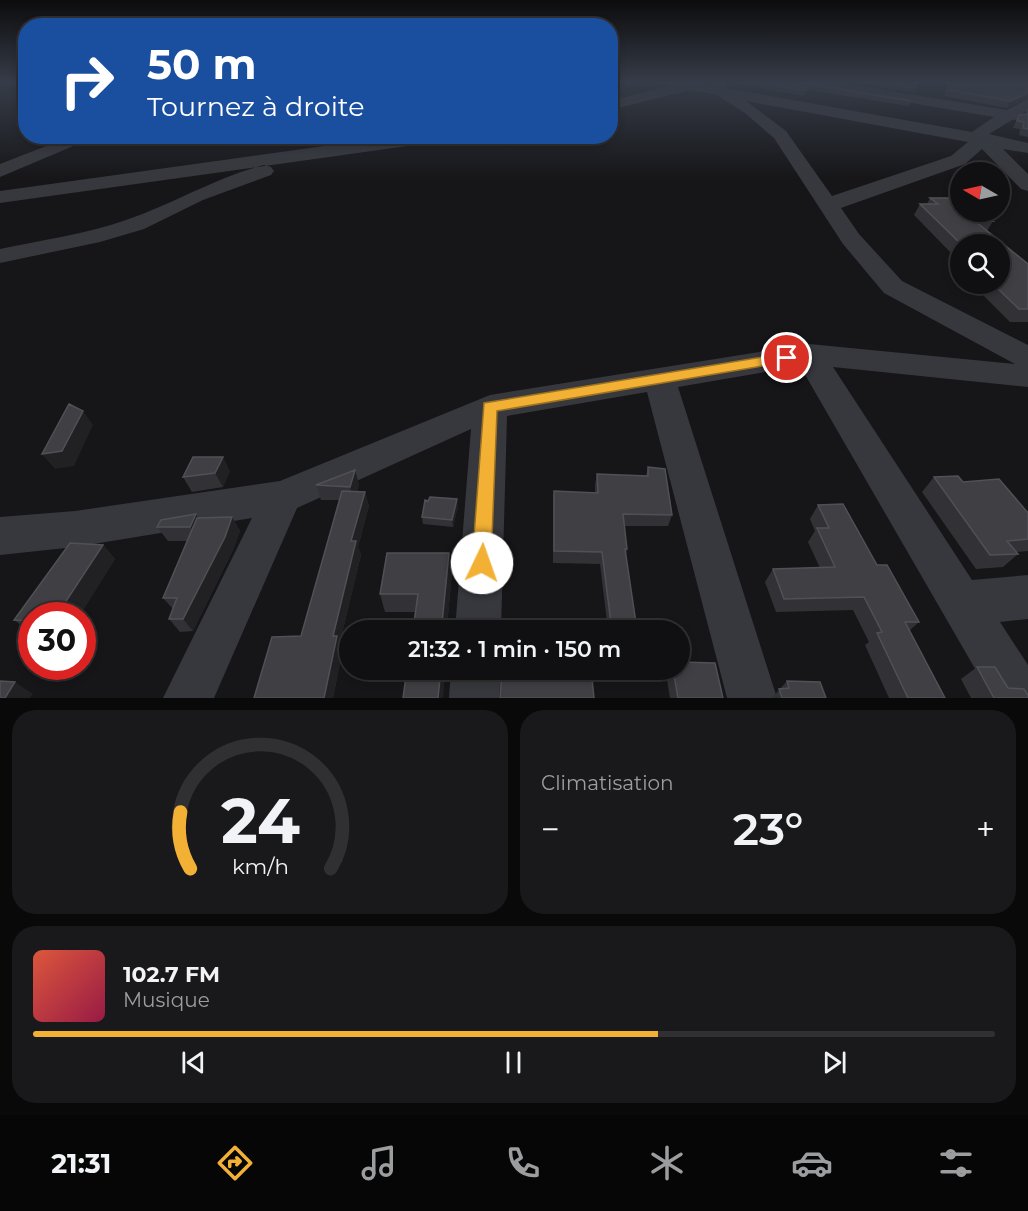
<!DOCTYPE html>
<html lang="fr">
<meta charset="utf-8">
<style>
:root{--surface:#101012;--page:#19191b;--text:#f1f3f6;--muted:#9c9d9f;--line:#303032;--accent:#f2b134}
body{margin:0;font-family:Montserrat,sans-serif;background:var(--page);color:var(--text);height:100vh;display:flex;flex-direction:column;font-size:22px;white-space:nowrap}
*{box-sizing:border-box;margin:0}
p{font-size:20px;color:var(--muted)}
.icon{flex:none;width:33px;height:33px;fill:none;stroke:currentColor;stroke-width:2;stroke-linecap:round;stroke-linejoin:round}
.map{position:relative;height:698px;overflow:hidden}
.side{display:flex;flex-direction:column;gap:12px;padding:12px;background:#09090a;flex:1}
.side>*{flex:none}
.top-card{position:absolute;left:18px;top:18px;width:600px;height:126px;border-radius:24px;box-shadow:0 3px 9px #0003,0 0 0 2px var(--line);background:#1a4fa0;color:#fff;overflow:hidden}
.needle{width:39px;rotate:279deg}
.fabs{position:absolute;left:950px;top:162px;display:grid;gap:12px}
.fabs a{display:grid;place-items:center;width:60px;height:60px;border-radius:50%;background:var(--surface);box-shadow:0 3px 9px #0003,0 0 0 2px var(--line);font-size:30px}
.speed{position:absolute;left:18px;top:602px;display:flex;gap:12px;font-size:30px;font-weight:700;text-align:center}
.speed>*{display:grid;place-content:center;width:78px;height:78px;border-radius:50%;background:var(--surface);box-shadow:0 3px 9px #0003,0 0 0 2px var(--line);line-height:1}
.speed .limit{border:9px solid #d22;background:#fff;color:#111}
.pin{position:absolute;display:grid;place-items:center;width:51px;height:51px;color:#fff;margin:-26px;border:3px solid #fff;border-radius:50%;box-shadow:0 2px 6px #0007}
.me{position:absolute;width:66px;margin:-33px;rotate:3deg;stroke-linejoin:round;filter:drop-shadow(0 0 4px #0008)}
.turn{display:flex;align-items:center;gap:21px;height:126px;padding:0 30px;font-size:27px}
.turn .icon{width:78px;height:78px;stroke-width:2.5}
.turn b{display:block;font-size:42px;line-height:51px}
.big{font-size:45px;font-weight:600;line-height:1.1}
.side .tile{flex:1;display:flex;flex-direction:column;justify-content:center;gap:9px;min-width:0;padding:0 21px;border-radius:24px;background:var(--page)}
.side .dial{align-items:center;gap:0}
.dial svg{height:156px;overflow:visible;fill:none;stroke:var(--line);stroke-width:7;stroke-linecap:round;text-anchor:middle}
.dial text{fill:var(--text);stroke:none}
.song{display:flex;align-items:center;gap:18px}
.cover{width:72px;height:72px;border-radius:9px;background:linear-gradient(135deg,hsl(10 70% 55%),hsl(340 70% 35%))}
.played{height:6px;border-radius:3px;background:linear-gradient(90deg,var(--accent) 65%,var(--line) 65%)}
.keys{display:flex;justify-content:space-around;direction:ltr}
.heat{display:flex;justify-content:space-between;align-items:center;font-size:33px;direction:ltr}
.side .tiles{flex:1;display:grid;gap:12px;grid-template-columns:1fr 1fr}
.tile:last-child{grid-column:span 2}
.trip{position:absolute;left:339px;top:620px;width:351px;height:60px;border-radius:30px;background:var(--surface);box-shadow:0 3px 9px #0003,0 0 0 2px var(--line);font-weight:600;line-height:60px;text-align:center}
.menu{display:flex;height:96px;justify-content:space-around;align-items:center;background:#060607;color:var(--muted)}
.menu .icon{width:42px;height:42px}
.menu .selected{color:var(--accent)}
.menu b{font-size:27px;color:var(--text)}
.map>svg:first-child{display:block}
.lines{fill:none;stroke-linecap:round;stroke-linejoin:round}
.minor{fill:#37383d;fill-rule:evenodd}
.wall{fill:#323236}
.shaded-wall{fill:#212124}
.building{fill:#3f3f44;stroke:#4f5156;stroke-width:1.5}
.route{fill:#f2b134;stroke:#9d7322;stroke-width:1.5}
</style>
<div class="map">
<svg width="1028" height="698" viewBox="0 0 1028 698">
<rect width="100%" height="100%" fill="#161618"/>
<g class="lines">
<path class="minor" d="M663 82H696L711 85V82H725L726 88 972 132 994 117 811 86 804 82H835L1007 110 1028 99V110L1022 114V119L1012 120 989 134 1028 143V153L1003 149 1028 174V191L1021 189 982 149 965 164 841 208 859 234 902 281 1028 345V387L833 367 972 580 1028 575V619L1000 622 1028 665V698H992L800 366 678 387 777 698H727L647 392 507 416 501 630H455L471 429 297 508 214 698H163L252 518 75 547 0 555V517L75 511 280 481 490 395 809 344 1015 364 884 293 843 244 774 138 745 113 717 95 690 90 610 110V101L670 86ZM746 101 968 142 951 156 832 196 786 131Z
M72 136H97L0 177V164Z
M396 136H451L443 141 0 203V191Z
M264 165 271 167 274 171 271 175 203 200 144 229 100 242 0 263V249C42 240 86 234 126 220 173 204 216 177 264 165Z
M451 669H501L499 698H449Z"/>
</g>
<path class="wall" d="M736 82H809L812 84 911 101 909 106 809 90 803 96 736 83Z
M847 82H919L914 93Z
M948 82H1028V98L1007 108 944 96Z
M1028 109V137L1019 135 1020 129 1013 128 1019 115 1025 114Z
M930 198 993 221 987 231 1028 264V322H1010L972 284H999V244H960V271L948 259 951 253 914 215 920 204H927Z
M193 457 230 471 223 487 192 492 183 477Z
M648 467 672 515 668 526H624L627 549 626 555 636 623 634 630H608L600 564 553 563V503L554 491 595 493V485L597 474 646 476Z
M934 477 963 482 1028 513V551L1016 552 1018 554 1003 567 976 569 922 492Z
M359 484 357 492H365L369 506 358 547 361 555 340 642 343 648 333 698H254L301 636 339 500H321L316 485Z
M818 505 877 565 919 622 909 631 945 698H889L865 645 869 642 853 610 776 612 765 582 773 569 820 568 808 542 815 531 810 519Z
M458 506 453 527 423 524 422 517Z
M232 517 240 531 233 550 193 631 180 632 169 619 173 609 163 598 187 541H168L157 527 199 518Z
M103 545 115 559 80 615H32V633L14 620Z
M449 553 452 572 447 626V630H413L415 612H385L380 594Z
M977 667 1008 688 1028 698H971L961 679Z
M668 669H680L723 698H670L666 674Z
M787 681 826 698H772Z"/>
<path class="shaded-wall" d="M810 85 809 90 803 96 805 91Z
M1028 93V98L1007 108 1010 101Z
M83 411 93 425 74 466 55 469 42 454Z
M223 457 230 471 223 487 215 473Z
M355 470 359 484 354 501 350 487Z
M365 492 369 506 358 547 361 555 340 642 343 648 333 698H324L333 636 351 541Z
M457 499 458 506 453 527 452 520Z
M196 514 205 528 200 541 190 527Z
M232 517 240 531 233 550 193 631 183 619Z
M103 545 115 559 80 615H57Z
M449 553 452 572 447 626V630H444L442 623Z
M441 669H446L443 698H438Z
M15 682 33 694 30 698H5Z"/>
<path class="building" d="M754 82H809L812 84 911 101 810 85 805 91Z
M878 82H919L916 88Z
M949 82H1028V93L1010 101 947 90Z
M1028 109V129L1023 128 1024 122 1017 121 1019 115 1028 114Z
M930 198H960V212H980L993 221H975L1028 264V309H1019L993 284H999V244H961L920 204H938Z
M955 247H960V252Z
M69 404 83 411 62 451 42 454Z
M193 457H223L215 473 183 477Z
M648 467 665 469 672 515 623 514 627 549H625L636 623H611L602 552 554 551V491L598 493 597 474 648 476Z
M355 470 350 487 316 485Z
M958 476 963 482 999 479 1028 513V539L1007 541 1018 554 990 555 934 477Z
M342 491 365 492 351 541H356L333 636H337L324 698H254L272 637 301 636Z
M430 497 457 499 452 520 422 517 425 500 428 501Z
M843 504 877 565H887L919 622H905L945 698H908L877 633 882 632 864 597 784 599 773 569 835 567 817 528H829L818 505Z
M196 514 190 527H157L161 520Z
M232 517 225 537 183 619H169L177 598H163L197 518Z
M70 543 103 545 57 615H32V621L14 620Z
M387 553H449L442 623H446L445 630H413L418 594H380Z
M680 662 715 663 723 698H678L673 669H680Z
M977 667H995L1008 688 1024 689 1028 695V698H994Z
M407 669H441L438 698H403Z
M502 669H591L594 698H500Z
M0 681 15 682 5 698H0Z
M787 681 820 682 826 698H782L779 689 789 688Z"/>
<linearGradient id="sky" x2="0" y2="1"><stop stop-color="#0c0c0d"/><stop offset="0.46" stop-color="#363c48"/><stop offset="1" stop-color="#363c48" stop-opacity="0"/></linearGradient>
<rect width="1028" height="179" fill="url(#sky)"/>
<path class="route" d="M787 353 792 354V361L497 411 491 563 488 569 482 572 475 569 472 563 484 403Z"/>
</svg>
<div class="fabs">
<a><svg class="needle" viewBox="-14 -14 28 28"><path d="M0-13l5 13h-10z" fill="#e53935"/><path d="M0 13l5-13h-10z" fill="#9c9d9f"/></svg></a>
<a><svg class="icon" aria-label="search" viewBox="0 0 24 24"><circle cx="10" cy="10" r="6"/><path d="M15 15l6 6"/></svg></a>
</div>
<div class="speed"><div class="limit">30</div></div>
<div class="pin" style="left:787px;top:358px;background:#d93025"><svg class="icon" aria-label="arrive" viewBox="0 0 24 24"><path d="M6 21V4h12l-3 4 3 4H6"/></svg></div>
<svg class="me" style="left:482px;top:563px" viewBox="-20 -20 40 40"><circle r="19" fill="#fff"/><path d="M0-13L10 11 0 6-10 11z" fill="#f2b134"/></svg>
<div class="trip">21:32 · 1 min · 150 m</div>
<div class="top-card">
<div class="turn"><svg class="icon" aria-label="right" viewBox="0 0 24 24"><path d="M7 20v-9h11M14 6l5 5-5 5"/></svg><div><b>50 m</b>Tournez à droite</div></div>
</div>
</div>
<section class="side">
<div class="tiles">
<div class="tile dial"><svg viewBox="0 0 100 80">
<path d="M14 69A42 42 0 1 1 86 69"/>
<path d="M14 69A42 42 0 0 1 9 40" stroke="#f2b134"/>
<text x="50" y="56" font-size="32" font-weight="700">24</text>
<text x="50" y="72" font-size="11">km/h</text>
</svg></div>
<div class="tile"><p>Climatisation</p>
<div class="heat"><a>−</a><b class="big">23°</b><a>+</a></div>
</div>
<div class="tile">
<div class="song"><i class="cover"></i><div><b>102.7 FM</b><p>Musique</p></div></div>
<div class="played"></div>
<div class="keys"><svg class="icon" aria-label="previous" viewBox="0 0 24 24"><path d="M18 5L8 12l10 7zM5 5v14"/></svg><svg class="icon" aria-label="pause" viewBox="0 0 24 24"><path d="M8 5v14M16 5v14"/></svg><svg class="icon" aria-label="next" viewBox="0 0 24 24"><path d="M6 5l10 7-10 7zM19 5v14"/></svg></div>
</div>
</div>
</section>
<nav class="menu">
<b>21:31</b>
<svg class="icon selected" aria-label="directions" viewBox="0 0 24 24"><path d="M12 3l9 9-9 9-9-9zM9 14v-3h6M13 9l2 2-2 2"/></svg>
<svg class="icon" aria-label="music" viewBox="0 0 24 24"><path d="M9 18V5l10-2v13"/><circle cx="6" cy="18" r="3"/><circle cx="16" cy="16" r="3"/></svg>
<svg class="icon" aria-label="phone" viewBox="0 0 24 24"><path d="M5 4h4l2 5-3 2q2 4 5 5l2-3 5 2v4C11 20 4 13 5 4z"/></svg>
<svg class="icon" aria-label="climate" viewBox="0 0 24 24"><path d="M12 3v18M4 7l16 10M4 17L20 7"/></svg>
<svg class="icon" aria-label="car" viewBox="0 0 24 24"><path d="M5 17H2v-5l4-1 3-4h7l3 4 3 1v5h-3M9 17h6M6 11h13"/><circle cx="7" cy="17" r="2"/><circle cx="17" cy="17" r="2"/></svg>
<svg class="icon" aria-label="filters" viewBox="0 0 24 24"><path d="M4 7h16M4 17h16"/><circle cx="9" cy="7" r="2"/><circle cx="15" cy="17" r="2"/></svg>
</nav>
